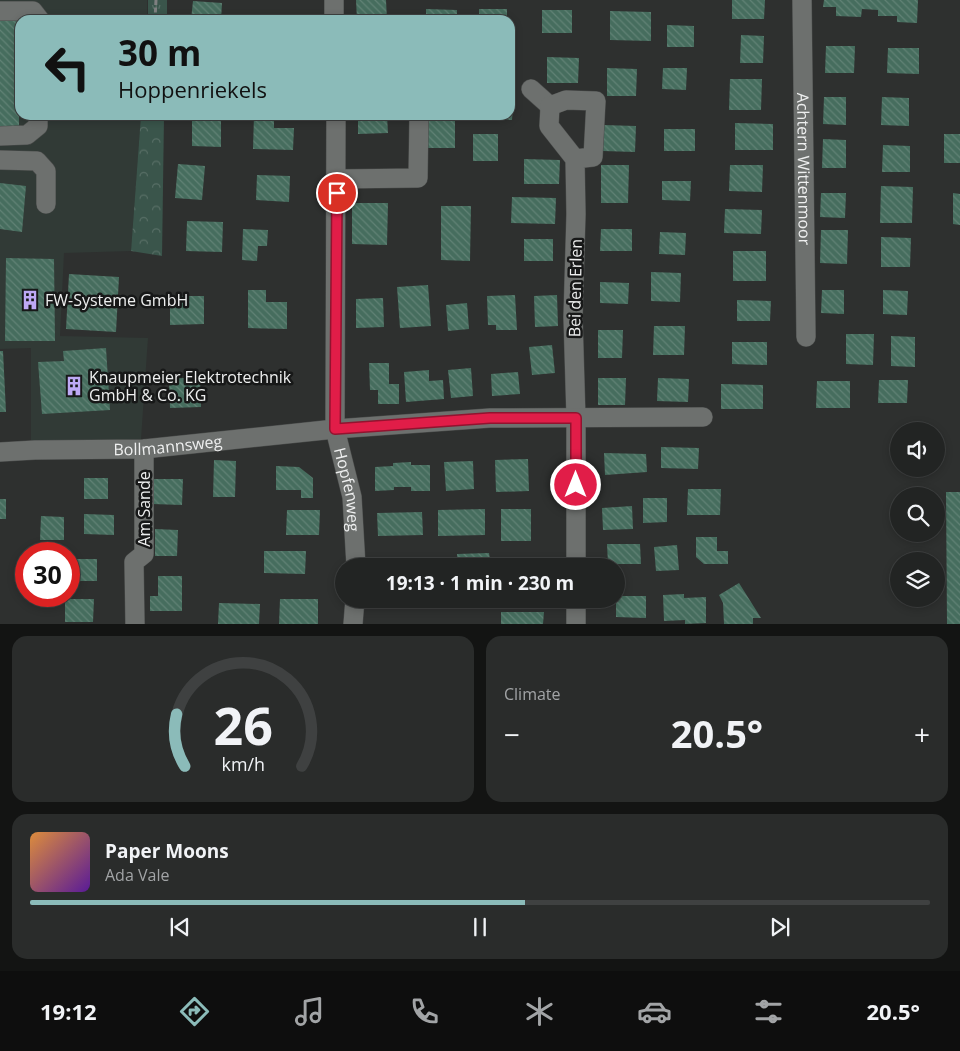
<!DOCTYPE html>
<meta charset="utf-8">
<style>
:root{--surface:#222423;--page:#2a2c2b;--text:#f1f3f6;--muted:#a2a4a6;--line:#3f4141;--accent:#8bbbb9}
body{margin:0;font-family:"Open Sans",sans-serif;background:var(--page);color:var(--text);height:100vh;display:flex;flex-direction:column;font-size:19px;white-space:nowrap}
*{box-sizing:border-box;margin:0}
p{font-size:16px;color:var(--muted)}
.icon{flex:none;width:28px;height:28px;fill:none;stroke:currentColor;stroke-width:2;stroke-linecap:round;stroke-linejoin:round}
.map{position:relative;height:624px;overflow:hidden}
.details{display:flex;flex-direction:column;gap:12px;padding:12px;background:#131413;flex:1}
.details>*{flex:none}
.top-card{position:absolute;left:15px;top:15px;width:500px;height:105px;border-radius:15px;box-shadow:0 2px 8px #0003,0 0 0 1px var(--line);background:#8bbbb9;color:#111;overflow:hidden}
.buttons{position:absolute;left:890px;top:422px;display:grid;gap:10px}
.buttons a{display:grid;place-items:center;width:55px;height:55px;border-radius:50%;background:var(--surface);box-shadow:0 2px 8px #0003,0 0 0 1px var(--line);font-size:25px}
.speed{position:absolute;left:15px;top:542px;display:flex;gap:10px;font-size:25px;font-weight:700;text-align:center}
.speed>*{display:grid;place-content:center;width:65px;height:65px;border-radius:50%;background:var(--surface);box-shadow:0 2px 8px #0003,0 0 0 1px var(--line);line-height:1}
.speed .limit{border:8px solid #d22;background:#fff;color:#111}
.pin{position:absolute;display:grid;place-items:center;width:42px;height:42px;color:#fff;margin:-21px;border:2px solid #fff;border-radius:50%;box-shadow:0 1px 5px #0007}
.me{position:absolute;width:55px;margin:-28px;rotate:0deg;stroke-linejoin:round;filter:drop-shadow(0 0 4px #0008)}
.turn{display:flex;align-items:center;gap:18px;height:105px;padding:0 20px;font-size:22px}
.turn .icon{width:65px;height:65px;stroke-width:2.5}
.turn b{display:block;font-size:35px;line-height:42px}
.big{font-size:38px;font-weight:700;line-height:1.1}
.details .tile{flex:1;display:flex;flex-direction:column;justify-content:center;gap:8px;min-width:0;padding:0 18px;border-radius:15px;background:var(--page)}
.details .dial{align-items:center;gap:0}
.dial svg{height:130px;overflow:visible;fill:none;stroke:var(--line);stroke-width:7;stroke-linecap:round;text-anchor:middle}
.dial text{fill:var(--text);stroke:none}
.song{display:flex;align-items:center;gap:15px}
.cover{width:60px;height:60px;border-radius:8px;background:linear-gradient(135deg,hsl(30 70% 55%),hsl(270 70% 35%))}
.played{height:5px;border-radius:2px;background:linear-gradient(90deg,var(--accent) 55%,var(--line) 55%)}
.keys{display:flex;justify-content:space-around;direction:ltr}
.heat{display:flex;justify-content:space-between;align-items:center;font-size:28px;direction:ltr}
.details .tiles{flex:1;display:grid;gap:12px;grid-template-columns:1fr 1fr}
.tile:last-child{grid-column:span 2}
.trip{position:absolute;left:335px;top:558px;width:290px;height:50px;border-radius:25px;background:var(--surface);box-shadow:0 2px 8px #0003,0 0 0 1px var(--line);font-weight:700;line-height:50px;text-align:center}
.tabs{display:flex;height:80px;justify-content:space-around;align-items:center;background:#0e0e0e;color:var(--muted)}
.tabs .icon{width:35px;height:35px}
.tabs .active{color:var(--accent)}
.tabs b{font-size:22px;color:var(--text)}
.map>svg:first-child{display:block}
.built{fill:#313a36}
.grass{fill:url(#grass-tufts)}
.forest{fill:url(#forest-crowns)}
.building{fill:url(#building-back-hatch)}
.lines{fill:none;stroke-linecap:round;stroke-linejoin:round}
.minor-casing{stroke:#4a4c4b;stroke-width:20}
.path{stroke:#7f8080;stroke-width:3;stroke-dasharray:5 2.5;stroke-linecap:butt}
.minor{stroke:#6d706e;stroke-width:19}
.route-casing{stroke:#92132f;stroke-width:12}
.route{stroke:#e11d48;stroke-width:9}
.labels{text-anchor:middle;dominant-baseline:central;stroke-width:5;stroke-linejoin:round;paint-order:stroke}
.street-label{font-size:16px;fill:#eeefef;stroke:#171818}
.poi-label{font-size:16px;fill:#eeefef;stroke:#171818;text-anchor:start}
</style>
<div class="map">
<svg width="960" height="624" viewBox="0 0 960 624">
<defs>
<pattern id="grass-tufts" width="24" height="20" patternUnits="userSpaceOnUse" patternTransform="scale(1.25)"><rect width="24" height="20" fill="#3a554b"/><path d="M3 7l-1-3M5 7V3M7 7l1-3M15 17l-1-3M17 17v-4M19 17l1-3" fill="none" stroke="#576e65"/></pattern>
<pattern id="forest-crowns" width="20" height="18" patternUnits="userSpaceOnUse" patternTransform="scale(1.25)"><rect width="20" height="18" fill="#3a554b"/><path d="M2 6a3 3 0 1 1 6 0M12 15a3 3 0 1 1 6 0" fill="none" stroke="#576e65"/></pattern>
<pattern id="building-back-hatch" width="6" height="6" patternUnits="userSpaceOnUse" patternTransform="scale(1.25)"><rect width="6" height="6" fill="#466d5e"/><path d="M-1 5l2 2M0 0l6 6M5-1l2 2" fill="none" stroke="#618275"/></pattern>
</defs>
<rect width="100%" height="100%" fill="#2e302f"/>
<path class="built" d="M0 0H147V20H20V115H141L131 251 64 253 60 336 148 338 141 439 31 446V348L0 349Z"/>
<path class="grass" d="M148 0H167V20H148Z"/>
<path class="forest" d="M141 115H164L162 256 131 251Z"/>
<path class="building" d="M356 0H386L387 20H357Z
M732 0H765L764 19H732Z
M824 0H918L917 23 897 22V16H878V10L862 9 861 17 836 16V7H823Z
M193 1 222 3 221 20H191Z
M426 9 457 10V20H426Z
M479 9H507V20H479Z
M542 10H572V33H542Z
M610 11 651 12V41L610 40Z
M252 16H303V20H252Z
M0 18H19V130H0Z
M667 25 694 26V47H667Z
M741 35 764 36 763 63H740Z
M826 46H855L854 73H825Z
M510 47H515V69H510Z
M888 48H919V74L887 73Z
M547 57 579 58 578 83H547Z
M607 68 637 69 636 96H607Z
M663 68H687L686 90 662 89Z
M730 79H762L761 110H729Z
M510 91 514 92 512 120 487 118V115H510Z
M824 97H846V125L823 124Z
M882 97 909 98V126L881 125Z
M192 115H221V147L192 146Z
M254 115H274V128H294L293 150 253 149Z
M358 115H387L388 133 358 134Z
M424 118H455V148H424Z
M735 123 773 124V150H735Z
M603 125 636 126 635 152 603 151Z
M664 129H695V151H664Z
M473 134H498V161H473Z
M944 134H960V163H944Z
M823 139 846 140V168H822Z
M883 145 910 146V172H882Z
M524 159 560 160 559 184H524Z
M178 164 205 166 202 200 175 198Z
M601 165H629L628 203H601Z
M730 165H763L762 192 729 191Z
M257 175 290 176 289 202 256 200Z
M662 181H691L690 201 662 200Z
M0 183 26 186 22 232 0 229Z
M881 186 913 187 912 223H880Z
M821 193H846L845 218 820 217Z
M953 193 960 194V225L953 224Z
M512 197 556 198 555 224 511 223Z
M352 203H388L387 245 352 244Z
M441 206H471L470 261 441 260Z
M725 209 762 210 761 234 724 233Z
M187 221 223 222 222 252 186 251Z
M243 229 268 230 267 246H258L257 261 242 260Z
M601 229H632V251H600Z
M821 230H848L847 264 820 263Z
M660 232 686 233 685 255 659 254Z
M881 237 911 238 910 267H881Z
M524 239H553V261H524Z
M733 251H766V281H733Z
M6 258 54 259 55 341H5Z
M651 272 681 273 680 302 651 301Z
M69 274 119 277 116 332 66 329Z
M600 282 629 283 628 304 600 303Z
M428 285 431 326 400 328 397 287Z
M248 290H266V302H287V329L248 328Z
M822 290H844V314L821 313Z
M883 290 908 291 907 315 883 314Z
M515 295 517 330H496V325H488L487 296Z
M557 295 558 326 535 327 534 296Z
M170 296H204V324L170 325Z
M383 298 384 327 356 328V299Z
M737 300 771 301 770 321H737Z
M467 303 469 329 448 331 446 305Z
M654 326H685L684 355H653Z
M598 330H623L622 358H598Z
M846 334H874L873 365 846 364Z
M891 336 915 337V367L891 366Z
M732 342H767V365L732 364Z
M552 345 555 373 532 375 529 347Z
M106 348 110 410 42 414 38 362 64 361 63 351Z
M0 351H3L6 412H0Z
M369 363H389V384H399V404H378V390H370Z
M471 368 473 396 451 398 448 370Z
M429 370V381L443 380 444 399 406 402 404 372Z
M518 372 520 394 492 396 491 374Z
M200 377 201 407 170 408 169 379Z
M598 378H626L625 405H598Z
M658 378 689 379 688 402 657 401Z
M879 380H908L907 403H878Z
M817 381H850V408H816Z
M721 384 763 385V409H721Z
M661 447 699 448 698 469 661 468Z
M604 453 646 454 647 472 605 475Z
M528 459 529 491 496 492 495 460Z
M214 460 236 461 235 497H213Z
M473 461 474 489 446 491 444 462Z
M411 462V465H430V491H411V487H394V490L375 491V467L393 466V463Z
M276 466 299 467 313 478V498H301V490H276Z
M84 478H108V499H84Z
M152 479H183L182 505 152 504Z
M688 489H721L720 515H687Z
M946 492H960V624H947Z
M643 498H667V522L643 523Z
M0 499H6V519H0Z
M632 506 633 529 603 530 602 508Z
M485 509V535L438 536V510Z
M501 509H531V541H501Z
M287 510H320L319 535H286Z
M422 512 423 535 378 536 377 513Z
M84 514 114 515V535L84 534Z
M41 516 64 517V540H40Z
M155 529 178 530 177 556H155Z
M696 537H717V551H728V564H704L696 557Z
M607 544H640L641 564H608Z
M677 545 679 570 656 571 654 547Z
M264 551H306L305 574 264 573Z
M489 553 490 559H512V566H458L457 554Z
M419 558V566H385V559Z
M69 559H97V581H69Z
M158 576H182V611H150V596H158Z
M739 583 761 618H753V624H724L723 603 719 595Z
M684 594V598L706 597V623L685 624V620L664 621 663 595Z
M616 596H646V618L616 617Z
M65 599H94L93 622H65Z
M280 599H318V624H279Z
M219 603 260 604 259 624H218Z
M501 612H544L543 624H501Z"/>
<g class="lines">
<defs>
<g id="minor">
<path id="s1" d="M802 0 806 337"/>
<path d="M0 11H33L40 20"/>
<path d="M334 20V0"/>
<path d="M531 89 550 106"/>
<path id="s2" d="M336 115 335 429 352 497 356 566"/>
<path d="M0 136 27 135 38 126V115"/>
<path d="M575 159 549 126 550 106 566 100 596 101 593 157 575 159 576 214 573 317 576 418V566"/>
<path d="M0 160 37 161 46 171V204"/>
<path d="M337 179 418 178 419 115"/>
<path id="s3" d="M0 452 35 450 144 449 335 429 490 418 703 417"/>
<path d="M576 599V624"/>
<path d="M135 624 134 562 144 554V449"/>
<path d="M353 624 355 599"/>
</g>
</defs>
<use href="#minor" class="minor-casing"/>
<path class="path" d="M155 20 156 0"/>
<use href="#minor" class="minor"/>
</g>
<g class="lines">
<defs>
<path id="route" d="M337 193 335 429 490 418H576V485"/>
</defs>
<use href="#route" class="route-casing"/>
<use href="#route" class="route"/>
</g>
<defs>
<symbol id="building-bare" viewBox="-9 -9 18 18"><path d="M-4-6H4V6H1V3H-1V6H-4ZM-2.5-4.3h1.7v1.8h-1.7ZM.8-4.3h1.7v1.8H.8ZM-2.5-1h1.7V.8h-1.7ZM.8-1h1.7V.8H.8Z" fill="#bda9f5" stroke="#171818" stroke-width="2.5" paint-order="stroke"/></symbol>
</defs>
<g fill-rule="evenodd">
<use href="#building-bare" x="16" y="286" width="28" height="28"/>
<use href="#building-bare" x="60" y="372" width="28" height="28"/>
</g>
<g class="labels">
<g class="street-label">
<text stroke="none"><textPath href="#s1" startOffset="169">Achtern Wittenmoor</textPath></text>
<text transform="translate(575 288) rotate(-89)">Bei den Erlen</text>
<text stroke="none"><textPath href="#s3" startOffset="168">Bollmannsweg</textPath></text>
<text stroke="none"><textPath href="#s2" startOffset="376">Hopfenweg</textPath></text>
<text transform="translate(144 509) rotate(-90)">Am Sande</text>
</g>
<g class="poi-label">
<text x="45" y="300">FW-Systeme GmbH</text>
<text x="89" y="377">Knaupmeier Elektrotechnik<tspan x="89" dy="18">GmbH &amp; Co. KG</tspan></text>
</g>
</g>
</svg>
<div class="buttons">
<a><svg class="icon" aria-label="sound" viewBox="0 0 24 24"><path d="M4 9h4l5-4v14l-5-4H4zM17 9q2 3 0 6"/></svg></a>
<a><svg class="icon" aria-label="search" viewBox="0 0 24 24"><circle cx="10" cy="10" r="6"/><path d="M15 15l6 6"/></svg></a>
<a><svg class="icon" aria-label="layers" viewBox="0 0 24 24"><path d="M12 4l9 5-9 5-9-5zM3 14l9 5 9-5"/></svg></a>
</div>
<div class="speed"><div class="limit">30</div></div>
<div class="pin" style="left:337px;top:193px;background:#d93025"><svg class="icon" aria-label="arrive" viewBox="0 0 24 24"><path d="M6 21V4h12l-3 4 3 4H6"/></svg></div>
<svg class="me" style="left:576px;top:485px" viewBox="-20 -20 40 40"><circle r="17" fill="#e11d48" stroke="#fff" stroke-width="3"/><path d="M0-11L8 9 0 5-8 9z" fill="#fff"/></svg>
<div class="trip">19:13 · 1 min · 230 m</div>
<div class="top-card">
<div class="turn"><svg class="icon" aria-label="left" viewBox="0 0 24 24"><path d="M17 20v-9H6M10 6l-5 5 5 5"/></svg><div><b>30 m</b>Hoppenriekels</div></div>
</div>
</div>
<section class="details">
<div class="tiles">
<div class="tile dial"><svg viewBox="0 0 100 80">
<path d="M14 69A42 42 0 1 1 86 69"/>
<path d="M14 69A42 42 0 0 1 9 37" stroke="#8bbbb9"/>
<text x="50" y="56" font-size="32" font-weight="700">26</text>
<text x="50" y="72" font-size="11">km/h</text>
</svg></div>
<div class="tile"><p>Climate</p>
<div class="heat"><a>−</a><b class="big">20.5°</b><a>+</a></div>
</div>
<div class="tile">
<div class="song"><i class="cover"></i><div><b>Paper Moons</b><p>Ada Vale</p></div></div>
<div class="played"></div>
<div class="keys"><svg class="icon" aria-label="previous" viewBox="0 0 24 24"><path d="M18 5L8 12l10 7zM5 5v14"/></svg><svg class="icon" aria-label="pause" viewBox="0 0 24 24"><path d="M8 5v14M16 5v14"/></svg><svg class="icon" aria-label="next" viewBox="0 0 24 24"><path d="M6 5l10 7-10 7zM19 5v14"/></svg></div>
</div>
</div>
</section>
<nav class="tabs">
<b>19:12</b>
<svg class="icon active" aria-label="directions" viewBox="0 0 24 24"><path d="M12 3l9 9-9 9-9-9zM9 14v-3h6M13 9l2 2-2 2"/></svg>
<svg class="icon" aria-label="music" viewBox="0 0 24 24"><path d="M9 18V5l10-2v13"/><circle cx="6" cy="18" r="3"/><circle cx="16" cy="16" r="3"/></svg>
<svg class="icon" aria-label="phone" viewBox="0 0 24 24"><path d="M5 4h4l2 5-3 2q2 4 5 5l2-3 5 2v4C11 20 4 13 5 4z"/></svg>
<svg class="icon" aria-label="climate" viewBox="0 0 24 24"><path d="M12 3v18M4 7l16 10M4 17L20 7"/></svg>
<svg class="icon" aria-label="car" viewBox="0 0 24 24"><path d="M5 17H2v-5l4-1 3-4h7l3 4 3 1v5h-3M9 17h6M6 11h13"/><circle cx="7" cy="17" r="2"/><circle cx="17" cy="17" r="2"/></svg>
<svg class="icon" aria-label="filters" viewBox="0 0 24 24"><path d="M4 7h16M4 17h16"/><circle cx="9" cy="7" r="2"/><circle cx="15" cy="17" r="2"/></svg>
<b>20.5°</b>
</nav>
